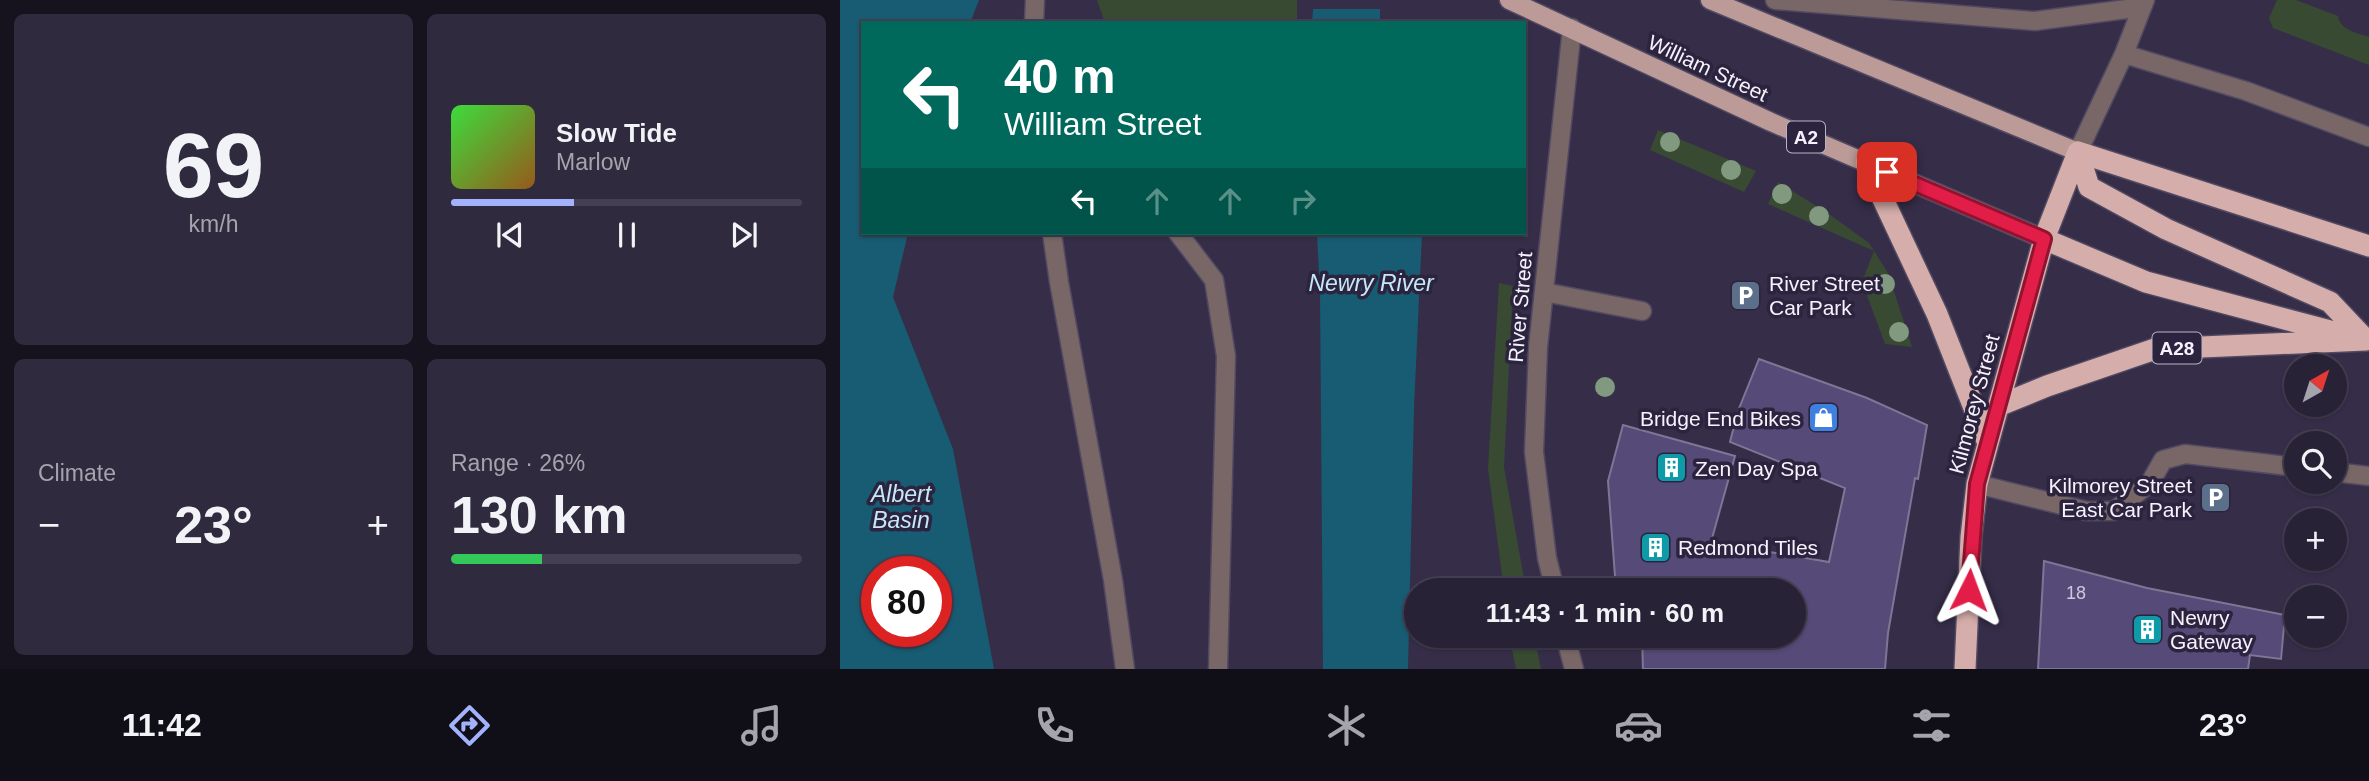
<!DOCTYPE html>
<meta charset="utf-8">
<style>
:root{--surface:#282237;--page:#302a3f;--text:#f1f3f6;--muted:#a5a4ad;--line:#443f52;--accent:#a3b2fd}
body{margin:0;font-family:Helvetica,sans-serif;background:var(--page);color:var(--text);height:100vh;display:flex;flex-direction:column;font-size:26px;white-space:nowrap}
*{box-sizing:border-box;margin:0}
p{font-size:23px;color:var(--muted)}
.icon{flex:none;width:38px;height:38px;fill:none;stroke:currentColor;stroke-width:2;stroke-linecap:round;stroke-linejoin:round}
.map{position:relative;flex:1;overflow:hidden}
.panel{display:flex;flex-direction:column;gap:14px;padding:14px;background:#16131e;width:840px}
.panel>*{flex:none}
.guide{position:absolute;left:21px;top:21px;width:665px;height:214px;border-radius:0px;box-shadow:0 2px 5px #0004,0 0 0 2px var(--line);background:#00695c;color:#fff;overflow:hidden}
.needle{width:46px;rotate:39deg}
.tools{position:absolute;left:1444px;top:354px;display:grid;gap:14px}
.tools a{display:grid;place-items:center;width:63px;height:63px;border-radius:50%;background:var(--surface);box-shadow:0 2px 5px #0004,0 0 0 2px var(--line);font-size:35px}
.speed{position:absolute;left:21px;top:556px;display:flex;gap:14px;font-size:35px;font-weight:700;text-align:center}
.speed>*{display:grid;place-content:center;width:91px;height:91px;border-radius:50%;background:var(--surface);box-shadow:0 2px 5px #0004,0 0 0 2px var(--line);line-height:1}
.speed .limit{border:10px solid #d22;background:#fff;color:#111}
.pin{position:absolute;display:grid;place-items:center;width:60px;height:60px;color:#fff;margin:-30px;border-radius:14px;box-shadow:0 4px 10px #0006}
.me{position:absolute;width:77px;margin:-38px;rotate:3deg;stroke-linejoin:round;filter:drop-shadow(0 0 5px #0008)}
.turn{display:flex;align-items:center;gap:24px;height:147px;padding:0 28px;font-size:32px}
.turn .icon{width:91px;height:91px;stroke-width:2.5}
.turn b{display:block;font-size:49px;line-height:60px}
.lanes{display:flex;align-items:center;height:66px;padding:0 28px;background:#0003;justify-content:center;gap:35px;direction:ltr}
.lanes .off{opacity:.35}
.big{font-size:52px;font-weight:600;line-height:1.1}
.panel .widget{flex:1;display:flex;flex-direction:column;justify-content:center;gap:10px;min-width:0;padding:0 24px;border-radius:10px;background:var(--page)}
.panel .dial{align-items:center;gap:0}
.dial b{font-size:91px;line-height:1}
.song{display:flex;align-items:center;gap:21px}
.cover{width:84px;height:84px;border-radius:10px;background:linear-gradient(135deg,hsl(120 70% 55%),hsl(30 70% 35%))}
.played{height:7px;border-radius:4px;background:linear-gradient(90deg,var(--accent) 35%,var(--line) 35%)}
.keys{display:flex;justify-content:space-around;direction:ltr}
.heat{display:flex;justify-content:space-between;align-items:center;font-size:38px;direction:ltr}
.charge{height:10px;border-radius:5px;background:linear-gradient(90deg,#34c759 26%,var(--line) 0)}
.panel .tiles{flex:1;display:grid;gap:14px;grid-template-columns:repeat(2,1fr)}
.trip{position:absolute;left:564px;top:578px;width:402px;height:70px;border-radius:35px;background:var(--surface);box-shadow:0 2px 5px #0004,0 0 0 2px var(--line);font-weight:600;line-height:70px;text-align:center}
.menu{display:flex;height:112px;justify-content:space-around;align-items:center;background:#100e16;color:var(--muted)}
.menu .icon{width:49px;height:49px}
.menu .active{color:var(--accent)}
.menu b{font-size:32px;color:var(--text)}
main{display:flex;flex:1;min-height:0}
.map>svg:first-child{display:block}
.green{fill:#384a32}
.water{fill:#175c73;fill-rule:evenodd}
.pier{fill:#362e49}
.building{fill:#554a78;stroke:#7d7695;stroke-width:2}
.lines{fill:none;stroke-linecap:round;stroke-linejoin:round}
.minor-casing{stroke:#514962;stroke-width:21}
.major-casing{stroke:#514962;stroke-width:21}
.highway-casing{stroke:#514962;stroke-width:24}
.minor{stroke:#786766;stroke-width:18}
.major{stroke:#bb9a97;stroke-width:18}
.highway{stroke:#d5adaa;stroke-width:21}
.tree{fill:#80997f}
.route-casing{stroke:#92132f;stroke-width:18}
.route{stroke:#e11d48;stroke-width:12}
.labels{text-anchor:middle;dominant-baseline:central;stroke-width:7;stroke-linejoin:round;paint-order:stroke}
.number-label{font-size:18px;fill:#cdc8dc}
.shield{fill:#2c243e;stroke:#b9b4c4;stroke-width:2}
.shield-label{font-size:19px;font-weight:bold;fill:#f5f2fd}
.street-label{font-size:21px;fill:#f5f2fd;stroke:#2c243e}
.poi-label{font-size:21px;fill:#f5f2fd;stroke:#2c243e;text-anchor:start}
.water-label{font-size:23px;font-style:italic;fill:#c5e8f7;stroke:#2c243e}
</style>
<main>
<section class="panel">
<div class="tiles">
<div class="widget dial"><b>69</b><p>km/h</p></div>
<div class="widget">
<div class="song"><i class="cover"></i><div><b>Slow Tide</b><p>Marlow</p></div></div>
<div class="played"></div>
<div class="keys"><svg class="icon" aria-label="previous" viewBox="0 0 24 24"><path d="M18 5L8 12l10 7zM5 5v14"/></svg><svg class="icon" aria-label="pause" viewBox="0 0 24 24"><path d="M8 5v14M16 5v14"/></svg><svg class="icon" aria-label="next" viewBox="0 0 24 24"><path d="M6 5l10 7-10 7zM19 5v14"/></svg></div>
</div>
<div class="widget"><p>Climate</p>
<div class="heat"><a>−</a><b class="big">23°</b><a>+</a></div>
</div>
<div class="widget"><p>Range · 26%</p><b class="big">130 km</b><div class="charge"></div></div>
</div>
</section>
<div class="map">
<svg width="1529" height="669" viewBox="0 0 1529 669">
<rect width="100%" height="100%" fill="#362e49"/>
<path class="green" d="M257 0H457V23H265Z
M1437 0H1456L1498 16C1500 30 1517 33 1529 37V65L1433 28 1429 18Z
M818 130 916 171 904 192 810 150Z
M938 182 989 214 1029 243 1048 273 1072 347 1045 344 1022 282 1034 251 928 204Z
M659 283 673 286 664 467 686 590H664L648 468Z
M669 635H694L701 669H676Z"/>
<path class="water" d="M0 0H139L130 23H23V233H68L53 297 113 449 154 669H0ZM37 572H96V632H37Z
M474 0H597L595 23H472Z
M477 233H582L574 408 568 669H483L480 290Z"/>
<path class="pier" d="M471 0H601L599 23H540V9H470Z"/>
<path class="building" d="M919 359 1027 398 1087 425 1078 479 1075 478 1048 633 1045 669H803L802 635H954V590H776L768 481 783 425 895 456 871 542 989 562 1005 488 890 442 898 411Z
M1204 561 1307 588 1445 615 1441 659 1410 655 1408 669H1198Z"/>
<g class="lines">
<defs>
<path id="minor" d="M935 0 1195 21 1302 7
M194 23 195 0
M1284 54 1406 91 1529 137
M1238 152 1284 54 1305 0
M212 233 219 282 273 580 285 669
M338 233 374 280 386 356 378 669
M704 292 802 311
M1494 472 1529 476
M1137 484 1246 511H1274L1310 483 1323 460 1345 454 1456 467
M715 590 707 558 694 452 698 347 732 28
M725 635 734 669"/>
<path id="major" d="M669 0 931 122 1204 239
M870 0 1238 152"/>
<path id="highway" d="M1238 152 1249 187 1326 229 1490 302 1526 340
M1238 152 1529 246
M1026 163 1097 314 1147 441
M1204 239 1306 282 1505 335
M1158 406 1207 386 1315 349 1526 340
M1125 669 1131 537 1137 484 1204 239 1238 152"/>
</defs>
<use href="#minor" class="minor-casing"/>
<use href="#major" class="major-casing"/>
<use href="#highway" class="highway-casing"/>
<use href="#minor" class="minor"/>
<use href="#major" class="major"/>
<use href="#highway" class="highway"/>
</g>
<g class="tree">
<circle cx="830" cy="142" r="10"/>
<circle cx="891" cy="170" r="10"/>
<circle cx="942" cy="194" r="10"/>
<circle cx="979" cy="216" r="10"/>
<circle cx="1045" cy="284" r="10"/>
<circle cx="1059" cy="332" r="10"/>
<circle cx="765" cy="387" r="10"/>
</g>
<g class="lines">
<defs>
<path id="route" d="M1047 172 1204 239 1137 484 1129 590"/>
</defs>
<use href="#route" class="route-casing"/>
<use href="#route" class="route"/>
</g>
<defs>
<symbol id="parking-square" viewBox="-11 -11 22 22"><rect x="-9" y="-9" width="18" height="18" rx="4" fill="#5c6f8a" stroke="#2c243e"/><path d="M-3.5-5.5H1a3.5 3.5 0 0 1 0 7H-1V5.5H-3.5ZM-1-3.4V-.6H.8a1.4 1.4 0 0 0 0-2.8Z" fill="#fff"/></symbol>
<symbol id="shop-square" viewBox="-11 -11 22 22"><rect x="-9" y="-9" width="18" height="18" rx="4" fill="#3f7fe0" stroke="#2c243e"/><path d="M-5-2.5h2.3a2.7 3.5 0 0 1 5.4 0H5L5.5 6h-11ZM-1.5-2.5h3a1.5 2.3 0 0 0-3 0Z" fill="#fff"/></symbol>
<symbol id="building-square" viewBox="-11 -11 22 22"><rect x="-9" y="-9" width="18" height="18" rx="4" fill="#0f9aa8" stroke="#2c243e"/><path d="M-4-6H4V6H1V3H-1V6H-4ZM-2.5-4.3h1.7v1.8h-1.7ZM.8-4.3h1.7v1.8H.8ZM-2.5-1h1.7V.8h-1.7ZM.8-1h1.7V.8H.8Z" fill="#fff"/></symbol>
</defs>
<g fill-rule="evenodd">
<use href="#parking-square" x="888" y="278" width="35" height="35"/>
<use href="#shop-square" x="966" y="400" width="35" height="35"/>
<use href="#building-square" x="814" y="450" width="35" height="35"/>
<use href="#parking-square" x="1358" y="480" width="35" height="35"/>
<use href="#building-square" x="798" y="530" width="35" height="35"/>
<use href="#building-square" x="1290" y="612" width="35" height="35"/>
</g>
<g class="labels">
<g class="number-label">
<text x="1236" y="593">18</text>
</g>
<g class="shield">
<rect x="947" y="121.5" width="38" height="31" rx="5"/>
<rect x="1312.5" y="332.5" width="49" height="31" rx="5"/>
</g>
<g class="shield-label">
<text x="966" y="137">A2</text>
<text x="1337" y="348">A28</text>
</g>
<g class="street-label">
<text transform="translate(868 68) rotate(25)">William Street</text>
<text transform="translate(680 307) rotate(-85)">River Street</text>
<text transform="translate(1134 404) rotate(-75)">Kilmorey Street</text>
</g>
<g class="poi-label">
<text x="929" y="283">River Street<tspan x="929" dy="24">Car Park</tspan></text>
<text x="961" y="418" text-anchor="end">Bridge End Bikes</text>
<text x="855" y="468">Zen Day Spa</text>
<text x="1352" y="485" text-anchor="end">Kilmorey Street<tspan x="1352" dy="24">East Car Park</tspan></text>
<text x="838" y="547">Redmond Tiles</text>
<text x="1330" y="617">Newry<tspan x="1330" dy="24">Gateway</tspan></text>
</g>
<g class="water-label">
<text x="531" y="283">Newry River</text>
<text x="61" y="494">Albert<tspan x="61" dy="26">Basin</tspan></text>
</g>
</g>
</svg>
<div class="tools">
<a><svg class="needle" viewBox="-14 -14 28 28"><path d="M0-13l5 13h-10z" fill="#e53935"/><path d="M0 13l5-13h-10z" fill="#a5a4ad"/></svg></a>
<a><svg class="icon" aria-label="search" viewBox="0 0 24 24"><circle cx="10" cy="10" r="6"/><path d="M15 15l6 6"/></svg></a>
<a>+</a>
<a>−</a>
</div>
<div class="speed"><div class="limit">80</div></div>
<div class="pin" style="left:1047px;top:172px;background:#d93025"><svg class="icon" aria-label="arrive" viewBox="0 0 24 24"><path d="M6 21V4h12l-3 4 3 4H6"/></svg></div>
<svg class="me" style="left:1129px;top:590px" viewBox="-20 -20 40 40"><path d="M0-17L14 15 0 8-14 15z" fill="#e11d48" stroke="#fff" stroke-width="4"/></svg>
<div class="trip">11:43 · 1 min · 60 m</div>
<div class="guide">
<div class="turn"><svg class="icon" aria-label="left" viewBox="0 0 24 24"><path d="M17 20v-9H6M10 6l-5 5 5 5"/></svg><div><b>40 m</b>William Street</div></div>
<div class="lanes"><svg class="icon" aria-label="left" viewBox="0 0 24 24"><path d="M17 20v-9H6M10 6l-5 5 5 5"/></svg><svg class="icon off" aria-label="ahead" viewBox="0 0 24 24"><path d="M12 20V5M6 11l6-6 6 6"/></svg><svg class="icon off" aria-label="ahead" viewBox="0 0 24 24"><path d="M12 20V5M6 11l6-6 6 6"/></svg><svg class="icon off" aria-label="right" viewBox="0 0 24 24"><path d="M7 20v-9h11M14 6l5 5-5 5"/></svg></div>
</div>
</div>
</main>
<nav class="menu">
<b>11:42</b>
<svg class="icon active" aria-label="directions" viewBox="0 0 24 24"><path d="M12 3l9 9-9 9-9-9zM9 14v-3h6M13 9l2 2-2 2"/></svg>
<svg class="icon" aria-label="music" viewBox="0 0 24 24"><path d="M9 18V5l10-2v13"/><circle cx="6" cy="18" r="3"/><circle cx="16" cy="16" r="3"/></svg>
<svg class="icon" aria-label="phone" viewBox="0 0 24 24"><path d="M5 4h4l2 5-3 2q2 4 5 5l2-3 5 2v4C11 20 4 13 5 4z"/></svg>
<svg class="icon" aria-label="climate" viewBox="0 0 24 24"><path d="M12 3v18M4 7l16 10M4 17L20 7"/></svg>
<svg class="icon" aria-label="car" viewBox="0 0 24 24"><path d="M5 17H2v-5l4-1 3-4h7l3 4 3 1v5h-3M9 17h6M6 11h13"/><circle cx="7" cy="17" r="2"/><circle cx="17" cy="17" r="2"/></svg>
<svg class="icon" aria-label="filters" viewBox="0 0 24 24"><path d="M4 7h16M4 17h16"/><circle cx="9" cy="7" r="2"/><circle cx="15" cy="17" r="2"/></svg>
<b>23°</b>
</nav>
